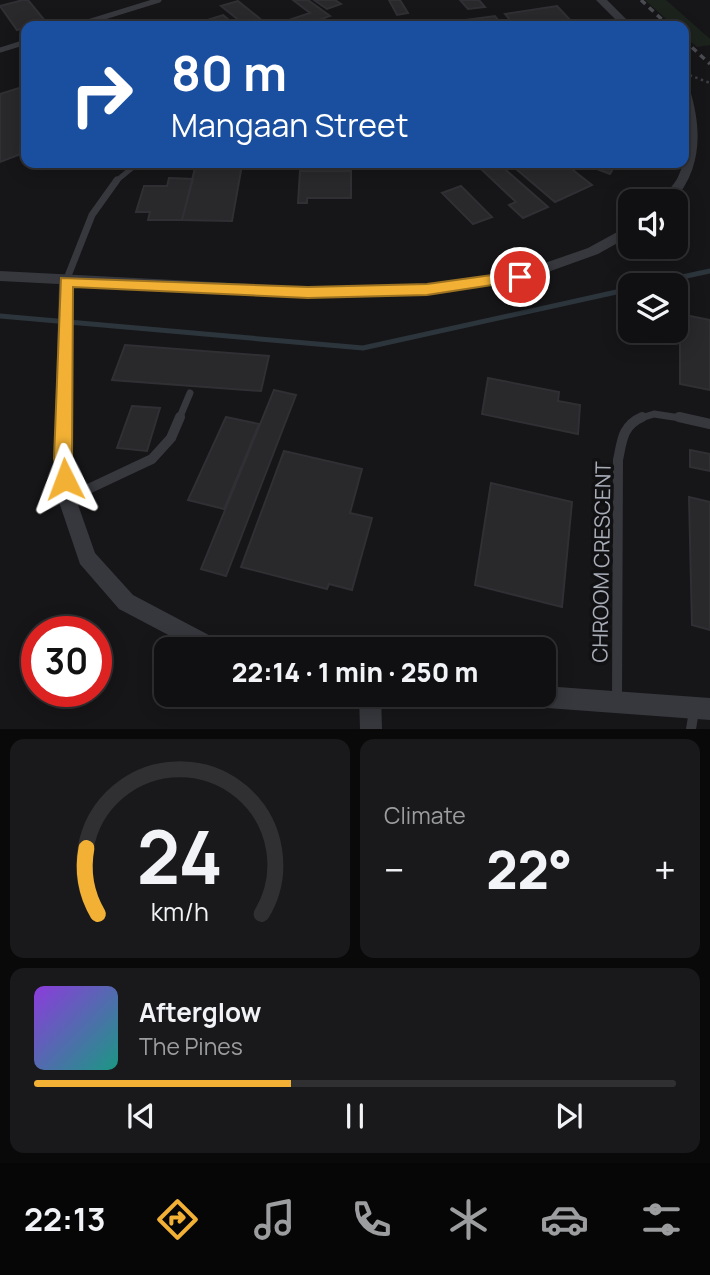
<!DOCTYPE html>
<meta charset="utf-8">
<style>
:root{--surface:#101012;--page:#19191b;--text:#f1f3f6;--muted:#9c9d9f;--line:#303032;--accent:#f2b134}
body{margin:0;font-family:Manrope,sans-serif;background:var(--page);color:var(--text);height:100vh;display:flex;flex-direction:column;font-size:26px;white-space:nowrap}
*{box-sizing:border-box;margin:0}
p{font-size:23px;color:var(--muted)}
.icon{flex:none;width:38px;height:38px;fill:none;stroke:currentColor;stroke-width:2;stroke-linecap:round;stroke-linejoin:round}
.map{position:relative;height:729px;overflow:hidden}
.drawer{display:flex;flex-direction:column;gap:10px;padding:10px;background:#09090a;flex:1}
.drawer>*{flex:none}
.guide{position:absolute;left:21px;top:21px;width:668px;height:147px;border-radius:14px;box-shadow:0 4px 18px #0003,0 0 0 2px var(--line);background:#1a4fa0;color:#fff;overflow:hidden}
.controls{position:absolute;left:618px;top:189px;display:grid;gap:14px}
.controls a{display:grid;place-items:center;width:70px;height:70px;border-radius:14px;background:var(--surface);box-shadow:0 4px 18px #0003,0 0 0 2px var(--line);font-size:35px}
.speed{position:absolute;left:21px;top:616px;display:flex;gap:14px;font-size:35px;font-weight:700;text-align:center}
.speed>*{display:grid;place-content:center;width:91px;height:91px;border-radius:50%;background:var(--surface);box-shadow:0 4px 18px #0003,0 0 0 2px var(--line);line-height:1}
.speed .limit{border:10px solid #d22;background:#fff;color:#111}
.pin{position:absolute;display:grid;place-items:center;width:60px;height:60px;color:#fff;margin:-30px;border:4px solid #fff;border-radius:50%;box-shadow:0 2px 7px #0007}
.me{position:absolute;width:77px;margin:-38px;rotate:357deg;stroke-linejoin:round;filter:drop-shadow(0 0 5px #0008)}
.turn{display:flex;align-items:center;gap:24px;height:147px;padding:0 35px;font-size:32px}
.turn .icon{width:91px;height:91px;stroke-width:2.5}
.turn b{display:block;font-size:49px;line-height:60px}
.big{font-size:52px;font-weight:800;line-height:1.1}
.drawer .card{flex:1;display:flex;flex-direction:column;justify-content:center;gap:10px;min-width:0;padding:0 24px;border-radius:14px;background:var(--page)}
.drawer .dial{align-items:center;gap:0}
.dial svg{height:182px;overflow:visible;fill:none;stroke:var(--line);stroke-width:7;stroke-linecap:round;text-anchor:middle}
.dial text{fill:var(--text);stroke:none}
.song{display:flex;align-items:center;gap:21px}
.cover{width:84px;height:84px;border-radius:10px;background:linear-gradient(135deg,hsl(270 70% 55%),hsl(170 70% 35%))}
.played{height:7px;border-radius:4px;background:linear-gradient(90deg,var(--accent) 40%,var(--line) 40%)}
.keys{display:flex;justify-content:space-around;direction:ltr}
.heat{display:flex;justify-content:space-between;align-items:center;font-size:38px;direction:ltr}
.drawer .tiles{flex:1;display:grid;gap:10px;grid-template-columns:1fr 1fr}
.card:last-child{grid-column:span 2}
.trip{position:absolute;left:154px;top:637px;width:402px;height:70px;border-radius:14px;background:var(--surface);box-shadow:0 4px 18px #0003,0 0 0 2px var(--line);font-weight:800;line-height:70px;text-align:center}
.dock{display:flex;height:112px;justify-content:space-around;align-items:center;background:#060607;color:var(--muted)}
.dock .icon{width:49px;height:49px}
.dock .current{color:var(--accent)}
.dock b{font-size:32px;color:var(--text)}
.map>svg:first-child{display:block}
.green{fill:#1c231d}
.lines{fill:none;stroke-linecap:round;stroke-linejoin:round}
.stream{stroke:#2c353c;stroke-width:5}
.building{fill:#29292c;stroke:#303034;stroke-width:2}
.path{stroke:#3d3f44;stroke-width:2.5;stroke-dasharray:2.5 3.5;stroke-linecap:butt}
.lane-far2{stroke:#37383d;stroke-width:5}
.lane-far1{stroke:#37383d;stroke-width:7}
.lane{stroke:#37383d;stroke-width:10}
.street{fill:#37383d;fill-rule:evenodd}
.rail{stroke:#4a4c52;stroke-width:3.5;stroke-dasharray:6 5;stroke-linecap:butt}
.route{fill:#f2b134;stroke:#9d7322;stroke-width:2}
.labels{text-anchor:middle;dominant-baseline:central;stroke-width:7;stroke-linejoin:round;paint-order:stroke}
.street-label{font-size:21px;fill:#a8adb8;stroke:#111113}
</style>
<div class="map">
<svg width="710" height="729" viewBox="0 0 710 729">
<rect width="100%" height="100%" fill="#161618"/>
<path class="green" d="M645 0H666L710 39V45L697 47 684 36V26H674Z"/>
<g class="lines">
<path class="stream" d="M645 285 710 271
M0 316 363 348 630 289"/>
</g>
<path class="building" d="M23 0H28L46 22 17 30 0 6Z
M293 0H308L330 16 302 26H271L310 13Z
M314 0H335L341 4 327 9Z
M389 0H400L408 13 397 15Z
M460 0H479L485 7 468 9Z
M238 1 269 26H246L221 6Z
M557 6 574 24 515 26 505 14Z
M223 15 236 26H205L201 22Z
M495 16 503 26H453L450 22Z
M25 86 26 152 0 162V94Z
M509 163H564L592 185 555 202Z
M581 163H616L610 174Z
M196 164 242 165 232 221 182 220Z
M499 164 548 207 523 218 509 205 516 202 482 170Z
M300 171H351V198H307V203H298Z
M169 178 193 179 182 220H148L150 212H136L144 186H167Z
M461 186 492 217 473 224 442 193Z
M680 314 710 320V390L680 384Z
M125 345 269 356 261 391 112 380Z
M488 378 559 392 558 401 580 405 578 434 482 414Z
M274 390 296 395 226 576 201 569Z
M132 406 160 408 147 451 117 448Z
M226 417 259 424 224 509 188 500Z
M690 450 710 454V471L690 467Z
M284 451 362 469 350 513 372 518 352 590 329 584 327 589 241 567Z
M491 483 572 502 562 607 475 585Z
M689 497 710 502V630L692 625Z
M384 639 399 642 398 649H382Z"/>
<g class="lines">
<path class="path" d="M684 73 710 83"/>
<path class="lane-far2" d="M75 26 159 0
M0 50 26 42
M115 182 138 163"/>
<path class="lane-far1" d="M66 281 92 215 117 180
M179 419 190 393
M638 419 654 414 687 419"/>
<path class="lane" d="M679 417 710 424
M67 499 152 459 171 438 180 417
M617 700 618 460C622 441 622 426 642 417
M691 729 694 711"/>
<path class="street" d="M596 0H607L633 26H622Z
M684 87 690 90C702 130 702 168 674 201H661C665 194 672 187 677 179 692 150 684 119 684 87Z
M630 225V236L598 254 520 282 427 294 308 297 73 285 72 459 76 499 95 553 133 595 222 642 225 649H195L119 609 80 564 58 499 54 459 59 284 0 281V271L308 287 427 284 519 272 588 248Z
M544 686 710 698V720L520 706 512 703 509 695H544Z
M359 695H381L382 729H360Z"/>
<path class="rail" d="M641 0 669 26
M684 40 710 64"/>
</g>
<path class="route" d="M520 271 527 277 525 280 427 295 308 298 73 287 72 459 74 479 71 485 65 487 59 485 54 459 61 278 308 287 427 284Z"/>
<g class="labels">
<g class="street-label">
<text transform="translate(601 562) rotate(-89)">CHROOM CRESCENT</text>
</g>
</g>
</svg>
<div class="controls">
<a><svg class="icon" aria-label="sound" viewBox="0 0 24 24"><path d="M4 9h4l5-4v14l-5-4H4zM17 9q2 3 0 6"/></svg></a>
<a><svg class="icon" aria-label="layers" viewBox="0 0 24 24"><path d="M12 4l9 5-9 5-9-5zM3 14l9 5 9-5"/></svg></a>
</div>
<div class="speed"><div class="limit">30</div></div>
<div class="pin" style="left:520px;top:277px;background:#d93025"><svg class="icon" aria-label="arrive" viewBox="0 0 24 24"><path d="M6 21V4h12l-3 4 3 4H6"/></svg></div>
<svg class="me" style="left:65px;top:479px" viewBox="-20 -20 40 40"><path d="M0-17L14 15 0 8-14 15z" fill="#f2b134" stroke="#fff" stroke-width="4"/></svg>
<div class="trip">22:14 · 1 min · 250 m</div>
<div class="guide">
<div class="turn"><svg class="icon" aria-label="right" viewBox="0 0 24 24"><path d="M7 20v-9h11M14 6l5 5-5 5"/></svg><div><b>80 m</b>Mangaan Street</div></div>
</div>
</div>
<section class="drawer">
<div class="tiles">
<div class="card dial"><svg viewBox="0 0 100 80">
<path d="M14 69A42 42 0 1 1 86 69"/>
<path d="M14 69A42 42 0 0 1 9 40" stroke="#f2b134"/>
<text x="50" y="56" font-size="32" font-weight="700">24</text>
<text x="50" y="72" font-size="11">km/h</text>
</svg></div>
<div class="card"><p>Climate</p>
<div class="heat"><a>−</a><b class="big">22°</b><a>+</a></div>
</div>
<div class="card">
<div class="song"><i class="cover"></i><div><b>Afterglow</b><p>The Pines</p></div></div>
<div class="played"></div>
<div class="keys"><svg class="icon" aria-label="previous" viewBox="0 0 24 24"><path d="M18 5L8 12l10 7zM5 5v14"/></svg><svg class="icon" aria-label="pause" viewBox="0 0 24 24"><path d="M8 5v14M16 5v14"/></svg><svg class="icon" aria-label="next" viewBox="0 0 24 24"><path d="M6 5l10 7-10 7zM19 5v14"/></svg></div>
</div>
</div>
</section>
<nav class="dock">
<b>22:13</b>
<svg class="icon current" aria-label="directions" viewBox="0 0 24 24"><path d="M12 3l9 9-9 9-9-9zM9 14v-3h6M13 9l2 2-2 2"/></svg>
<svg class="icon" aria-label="music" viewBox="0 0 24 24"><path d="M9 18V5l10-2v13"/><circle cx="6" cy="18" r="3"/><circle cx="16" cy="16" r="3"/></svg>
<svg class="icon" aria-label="phone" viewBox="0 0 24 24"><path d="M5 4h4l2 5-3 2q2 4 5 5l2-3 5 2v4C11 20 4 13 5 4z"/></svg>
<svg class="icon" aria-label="climate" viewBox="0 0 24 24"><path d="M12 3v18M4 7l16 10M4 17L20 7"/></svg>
<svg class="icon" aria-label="car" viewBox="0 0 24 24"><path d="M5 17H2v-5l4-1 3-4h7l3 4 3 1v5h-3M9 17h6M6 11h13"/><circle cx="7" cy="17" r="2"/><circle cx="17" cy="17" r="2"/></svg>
<svg class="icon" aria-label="filters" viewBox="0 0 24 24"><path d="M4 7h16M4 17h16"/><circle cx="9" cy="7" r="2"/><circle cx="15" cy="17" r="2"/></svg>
</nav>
